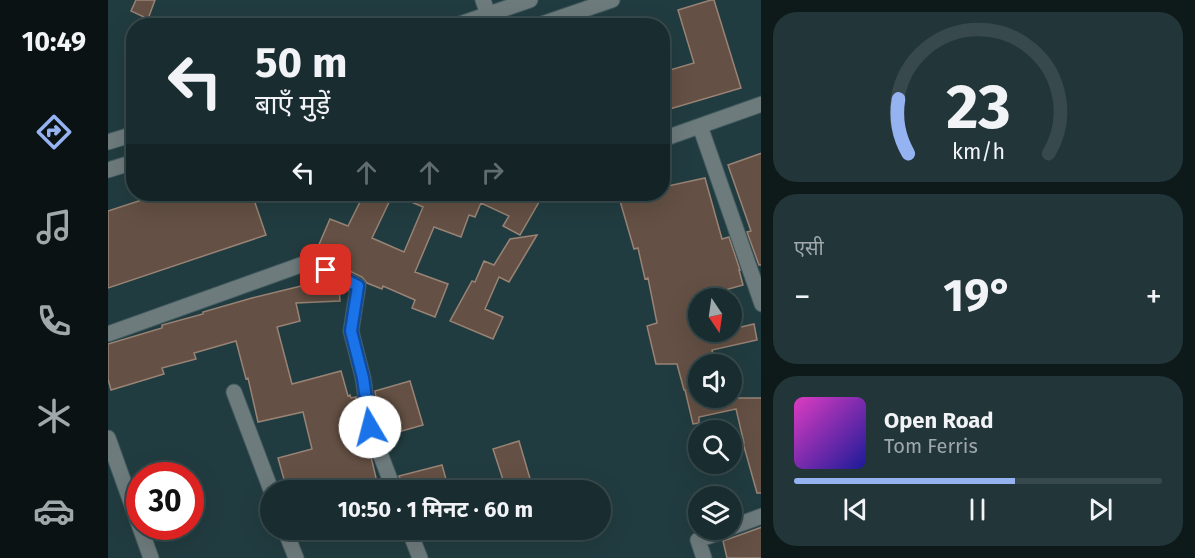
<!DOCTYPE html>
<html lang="hi">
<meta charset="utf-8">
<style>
:root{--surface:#192d30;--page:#223538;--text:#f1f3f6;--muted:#9fa8ab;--line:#37494c;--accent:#95b2f1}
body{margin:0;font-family:"Fira Sans","Noto Sans Devanagari",sans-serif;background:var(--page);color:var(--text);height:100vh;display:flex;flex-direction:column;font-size:22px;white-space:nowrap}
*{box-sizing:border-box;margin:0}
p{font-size:20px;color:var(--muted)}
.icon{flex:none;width:33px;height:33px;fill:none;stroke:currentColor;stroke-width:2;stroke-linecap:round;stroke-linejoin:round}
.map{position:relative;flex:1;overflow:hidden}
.details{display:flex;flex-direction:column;gap:12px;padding:12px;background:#0e191a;width:434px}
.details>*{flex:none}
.hud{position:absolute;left:18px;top:18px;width:544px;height:183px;border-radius:24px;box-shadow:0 6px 24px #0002,0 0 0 2px var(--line);background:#192d30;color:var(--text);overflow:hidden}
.needle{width:39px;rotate:167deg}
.tools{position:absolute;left:580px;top:288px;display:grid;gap:12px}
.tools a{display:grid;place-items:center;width:54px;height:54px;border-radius:50%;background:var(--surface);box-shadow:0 6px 24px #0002,0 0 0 2px var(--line);font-size:30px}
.speed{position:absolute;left:18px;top:462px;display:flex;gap:12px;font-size:30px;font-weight:700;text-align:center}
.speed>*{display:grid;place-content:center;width:78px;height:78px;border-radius:50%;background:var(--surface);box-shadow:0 6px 24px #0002,0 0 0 2px var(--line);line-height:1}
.speed .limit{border:9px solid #d22;background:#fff;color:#111}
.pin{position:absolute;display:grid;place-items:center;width:51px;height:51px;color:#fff;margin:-26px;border-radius:12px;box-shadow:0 3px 9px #0006}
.me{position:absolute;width:66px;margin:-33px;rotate:352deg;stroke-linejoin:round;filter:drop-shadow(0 0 4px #0008)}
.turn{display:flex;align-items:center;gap:21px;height:126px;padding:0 30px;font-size:27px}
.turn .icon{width:78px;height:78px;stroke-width:2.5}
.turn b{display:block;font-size:42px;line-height:51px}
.lanes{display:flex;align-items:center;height:57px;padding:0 30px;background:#0003;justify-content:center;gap:30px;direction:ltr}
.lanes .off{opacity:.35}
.big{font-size:45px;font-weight:700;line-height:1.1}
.details .tile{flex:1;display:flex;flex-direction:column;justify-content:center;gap:9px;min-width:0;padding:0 21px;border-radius:24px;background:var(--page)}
.details .dial{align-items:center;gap:0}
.dial svg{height:156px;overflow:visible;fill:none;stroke:var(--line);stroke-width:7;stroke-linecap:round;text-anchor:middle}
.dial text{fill:var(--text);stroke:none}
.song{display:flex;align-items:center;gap:18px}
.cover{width:72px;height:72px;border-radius:9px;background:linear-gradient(135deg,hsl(310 70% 55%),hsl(240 70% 35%))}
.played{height:6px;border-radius:3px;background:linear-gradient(90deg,var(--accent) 60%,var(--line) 60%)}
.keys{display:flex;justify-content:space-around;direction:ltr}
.heat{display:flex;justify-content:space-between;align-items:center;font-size:33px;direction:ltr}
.trip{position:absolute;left:152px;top:480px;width:351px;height:60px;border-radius:30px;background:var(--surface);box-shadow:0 6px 24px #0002,0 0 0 2px var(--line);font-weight:700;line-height:60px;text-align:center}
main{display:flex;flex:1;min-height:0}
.tab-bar{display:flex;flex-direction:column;width:108px;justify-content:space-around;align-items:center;background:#0a1213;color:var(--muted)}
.tab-bar .icon{width:42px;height:42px}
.tab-bar .on{color:var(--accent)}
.tab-bar b{font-size:27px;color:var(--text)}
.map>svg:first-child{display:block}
.building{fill:#645044;stroke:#988375;stroke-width:1.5;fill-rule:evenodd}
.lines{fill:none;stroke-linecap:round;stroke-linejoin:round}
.minor-casing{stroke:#415a5e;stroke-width:17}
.minor{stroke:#6e7b7d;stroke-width:15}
.route-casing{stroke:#114b97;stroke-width:15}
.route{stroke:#1a73e8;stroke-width:10}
</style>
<main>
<nav class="tab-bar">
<b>10:49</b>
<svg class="icon on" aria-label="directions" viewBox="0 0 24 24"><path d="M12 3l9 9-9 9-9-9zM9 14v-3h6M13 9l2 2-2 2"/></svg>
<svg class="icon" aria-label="music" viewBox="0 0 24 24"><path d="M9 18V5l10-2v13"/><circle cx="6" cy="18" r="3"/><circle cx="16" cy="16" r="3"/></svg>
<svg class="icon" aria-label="phone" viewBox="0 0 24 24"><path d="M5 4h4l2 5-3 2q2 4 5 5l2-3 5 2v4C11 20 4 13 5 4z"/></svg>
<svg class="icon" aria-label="climate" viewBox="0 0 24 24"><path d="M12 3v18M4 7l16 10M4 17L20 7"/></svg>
<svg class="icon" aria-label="car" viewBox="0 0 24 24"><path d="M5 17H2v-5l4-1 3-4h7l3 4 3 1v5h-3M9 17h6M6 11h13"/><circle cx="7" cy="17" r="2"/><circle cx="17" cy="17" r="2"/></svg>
</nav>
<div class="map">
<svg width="654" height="558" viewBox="0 0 654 558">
<rect width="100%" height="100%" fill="#213c40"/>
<path class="building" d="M28 0H47L40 19 23 11Z
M603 0H606L633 88 555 111V72L586 63 570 10Z
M654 153V265H651L639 232 643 231 620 165Z
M597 178 614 239 621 237 632 270H631L635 285 599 295 600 298H591V300L585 301 591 324V332H593L594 335 612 332H624V329L646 324 649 340 604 350 607 364H591V398H654V493H649L635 443H636L628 409 591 417V423L585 424 577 390H576L569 364H548L539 326 549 323 540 278 537 279 530 248 526 249 510 194H555V187Z
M52 194H144L158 235 0 288V211Z
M256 194H415L431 202 412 235 395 226 401 216 373 203 367 217 361 215 353 237 326 227 307 272 340 284 327 317 304 308 307 300 275 286 274 289 259 283 254 277 207 254 222 219 240 226ZM285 194 315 207 296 252 264 238Z
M429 235 401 282 391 277 377 309 395 317 385 339 342 321 364 281 367 282 376 261 386 265 402 239Z
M225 284 231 288 232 301 188 303 192 321 169 327 184 384 233 371 240 396 242 395 243 398 248 397 253 430 263 457 269 482 272 481 276 490H179L170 458 204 449 195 412 150 422 140 378 138 379 128 341 86 353 88 359 54 368 56 374 3 390 0 379V344L54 328V325L95 314V312L144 298 193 286Z
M302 381 315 425 276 436 272 425 267 391Z
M411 441 423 482 398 489 385 449Z
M334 465 341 490H296L291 476Z
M654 527V558H619L615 541Z"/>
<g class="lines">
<defs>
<path id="minor" d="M375 0 384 26
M346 26 422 0
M428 26 504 0
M592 126 654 304
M555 139 654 104
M0 142 26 134
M0 170 26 162
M0 334 201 262 250 286 243 331 255 378 262 427 286 490
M126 392 163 490
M0 438 43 558
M624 527 654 516
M177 530 188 558
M301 530 312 558
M596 558 590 540 618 530"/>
</defs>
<use href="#minor" class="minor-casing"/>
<use href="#minor" class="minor"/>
</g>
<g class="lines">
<defs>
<path id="route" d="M218 270 250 286 243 331 255 378 262 427"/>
</defs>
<use href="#route" class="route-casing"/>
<use href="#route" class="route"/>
</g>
</svg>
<div class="tools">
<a><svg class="needle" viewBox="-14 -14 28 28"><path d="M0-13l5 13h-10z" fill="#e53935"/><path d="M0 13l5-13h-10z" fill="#9fa8ab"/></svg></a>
<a><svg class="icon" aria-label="sound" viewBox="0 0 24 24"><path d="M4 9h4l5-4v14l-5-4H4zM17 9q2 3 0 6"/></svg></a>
<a><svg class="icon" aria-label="search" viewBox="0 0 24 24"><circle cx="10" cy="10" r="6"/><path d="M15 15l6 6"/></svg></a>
<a><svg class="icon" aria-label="layers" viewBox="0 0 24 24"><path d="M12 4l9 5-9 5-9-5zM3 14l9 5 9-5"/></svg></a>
</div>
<div class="speed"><div class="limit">30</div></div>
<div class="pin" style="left:218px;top:270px;background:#d93025"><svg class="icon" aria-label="arrive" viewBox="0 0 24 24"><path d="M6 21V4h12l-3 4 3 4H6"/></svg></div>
<svg class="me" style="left:262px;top:427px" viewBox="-20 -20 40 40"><circle r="19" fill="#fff"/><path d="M0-13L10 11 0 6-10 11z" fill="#1a73e8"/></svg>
<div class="trip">10:50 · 1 मिनट · 60 m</div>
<div class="hud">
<div class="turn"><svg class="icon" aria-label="left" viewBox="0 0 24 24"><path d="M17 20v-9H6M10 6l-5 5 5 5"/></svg><div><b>50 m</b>बाएँ मुड़ें</div></div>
<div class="lanes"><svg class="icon" aria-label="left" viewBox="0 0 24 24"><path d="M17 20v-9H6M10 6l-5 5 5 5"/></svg><svg class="icon off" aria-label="ahead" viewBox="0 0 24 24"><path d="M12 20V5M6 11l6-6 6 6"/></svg><svg class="icon off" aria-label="ahead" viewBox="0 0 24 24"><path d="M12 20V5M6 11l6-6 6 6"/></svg><svg class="icon off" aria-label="right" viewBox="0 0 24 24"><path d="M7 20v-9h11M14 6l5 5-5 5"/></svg></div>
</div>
</div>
<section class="details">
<div class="tile dial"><svg viewBox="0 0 100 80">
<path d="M14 69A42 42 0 1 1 86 69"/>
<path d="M14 69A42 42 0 0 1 9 41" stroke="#95b2f1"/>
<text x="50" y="56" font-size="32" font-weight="700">23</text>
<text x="50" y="72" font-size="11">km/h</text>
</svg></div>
<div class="tile"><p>एसी</p>
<div class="heat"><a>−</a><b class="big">19°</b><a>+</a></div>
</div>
<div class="tile">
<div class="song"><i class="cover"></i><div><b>Open Road</b><p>Tom Ferris</p></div></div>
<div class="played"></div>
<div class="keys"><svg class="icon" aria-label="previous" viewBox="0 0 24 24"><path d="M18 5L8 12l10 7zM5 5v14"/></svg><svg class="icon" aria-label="pause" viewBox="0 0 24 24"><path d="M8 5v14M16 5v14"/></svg><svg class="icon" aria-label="next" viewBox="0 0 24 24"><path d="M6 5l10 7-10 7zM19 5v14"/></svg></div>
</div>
</section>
</main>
